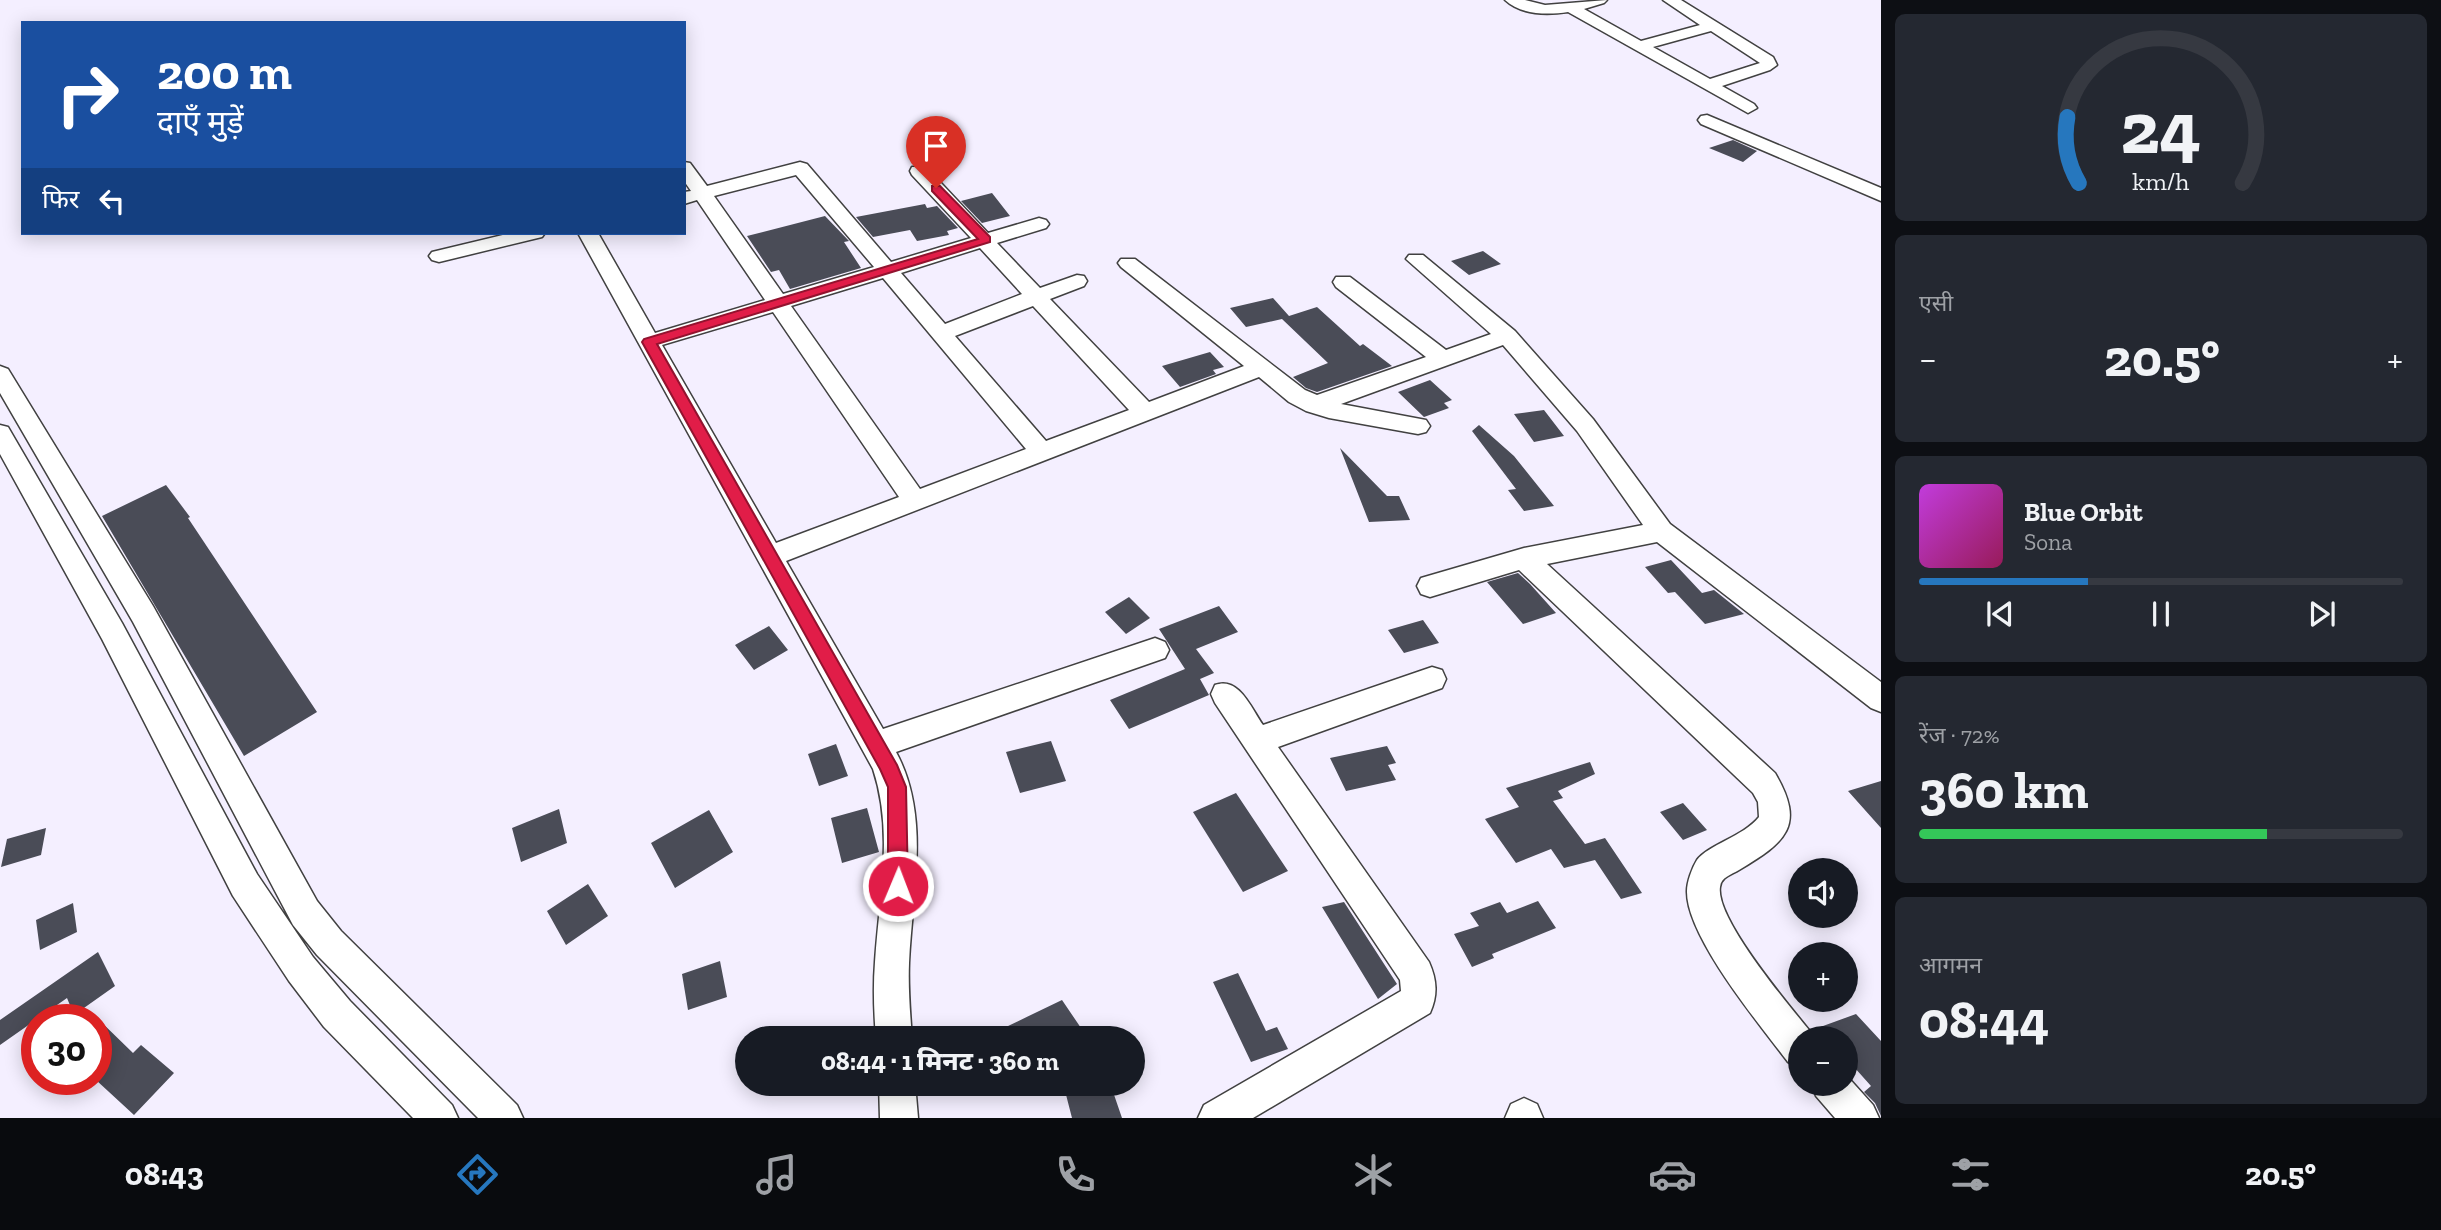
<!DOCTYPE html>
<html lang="hi">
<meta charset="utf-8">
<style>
:root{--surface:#171b24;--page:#242831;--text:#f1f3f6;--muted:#9ea1a6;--line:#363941;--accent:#2677be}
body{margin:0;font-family:"Zilla Slab","Noto Sans Devanagari",serif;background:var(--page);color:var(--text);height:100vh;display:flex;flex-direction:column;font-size:26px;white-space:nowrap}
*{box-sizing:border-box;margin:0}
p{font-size:23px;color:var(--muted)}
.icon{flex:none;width:38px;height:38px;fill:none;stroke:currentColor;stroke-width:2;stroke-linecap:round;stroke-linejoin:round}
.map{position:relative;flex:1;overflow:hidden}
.drawer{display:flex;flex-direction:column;gap:14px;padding:14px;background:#0d0f14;width:560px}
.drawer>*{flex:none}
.banner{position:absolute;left:21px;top:21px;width:665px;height:214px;border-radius:0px;box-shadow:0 4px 18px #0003;background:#1a4fa0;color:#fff;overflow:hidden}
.tools{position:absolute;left:1788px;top:858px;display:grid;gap:14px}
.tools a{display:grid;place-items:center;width:70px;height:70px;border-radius:50%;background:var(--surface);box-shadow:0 4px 18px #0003;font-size:35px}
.speed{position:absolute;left:21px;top:1004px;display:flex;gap:14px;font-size:35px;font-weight:700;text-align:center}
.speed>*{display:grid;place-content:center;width:91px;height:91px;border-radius:50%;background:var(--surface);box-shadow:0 4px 18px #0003;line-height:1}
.speed .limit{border:10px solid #d22;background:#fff;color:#111}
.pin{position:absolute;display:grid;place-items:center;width:60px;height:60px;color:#fff;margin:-72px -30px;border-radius:50% 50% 50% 0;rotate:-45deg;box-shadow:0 0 7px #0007}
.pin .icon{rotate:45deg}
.me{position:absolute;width:77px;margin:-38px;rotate:1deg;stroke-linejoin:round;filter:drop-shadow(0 0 5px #0008)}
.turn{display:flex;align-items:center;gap:24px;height:147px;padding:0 21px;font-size:32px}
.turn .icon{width:91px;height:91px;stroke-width:2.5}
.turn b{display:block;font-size:49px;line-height:60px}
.then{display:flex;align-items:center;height:66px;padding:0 21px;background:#0003;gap:14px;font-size:26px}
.big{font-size:52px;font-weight:800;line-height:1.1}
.drawer .card{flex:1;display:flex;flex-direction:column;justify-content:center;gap:10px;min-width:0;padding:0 24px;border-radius:10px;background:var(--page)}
.drawer .dial{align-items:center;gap:0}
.dial svg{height:182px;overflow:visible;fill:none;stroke:var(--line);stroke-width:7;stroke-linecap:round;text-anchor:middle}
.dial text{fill:var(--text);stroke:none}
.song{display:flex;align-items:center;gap:21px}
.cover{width:84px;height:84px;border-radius:10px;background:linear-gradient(135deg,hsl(290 70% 55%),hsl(330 70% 35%))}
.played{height:7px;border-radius:4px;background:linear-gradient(90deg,var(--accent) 35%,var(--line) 35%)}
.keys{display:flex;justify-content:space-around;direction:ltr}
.heat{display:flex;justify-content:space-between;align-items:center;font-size:38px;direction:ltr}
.charge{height:10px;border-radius:5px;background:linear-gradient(90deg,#34c759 72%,var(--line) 0)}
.trip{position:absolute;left:735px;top:1026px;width:410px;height:70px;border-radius:35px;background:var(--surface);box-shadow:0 4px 18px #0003;font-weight:800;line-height:70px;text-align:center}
.tabs{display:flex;height:112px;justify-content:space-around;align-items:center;background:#090b0e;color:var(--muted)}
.tabs .icon{width:49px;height:49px}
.tabs .current{color:var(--accent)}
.tabs b{font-size:32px;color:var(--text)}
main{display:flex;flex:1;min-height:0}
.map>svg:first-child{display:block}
.building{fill:#4a4c57}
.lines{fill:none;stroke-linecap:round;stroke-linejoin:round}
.street-casing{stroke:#414141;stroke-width:3}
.street{fill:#fff;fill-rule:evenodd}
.route{fill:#e11d48;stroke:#92132f;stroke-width:2}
</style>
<main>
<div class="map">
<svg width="1881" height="1118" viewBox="0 0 1881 1118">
<rect width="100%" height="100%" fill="#f4efff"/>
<path class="building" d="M1733 140 1757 151 1743 162 1709 148Z
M992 193 1010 216 982 223 961 201Z
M925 204 927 208 937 206 958 228 947 231 949 235 917 241 910 230 873 237 856 217Z
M825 216 849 241 844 242 861 268 790 289 779 270 771 272 747 236Z
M1483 251 1501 264 1469 275 1451 261Z
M1273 298 1289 316 1317 307 1360 346 1363 344 1392 366 1317 392 1306 388 1293 377 1328 363 1282 319 1246 327 1230 308Z
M1210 352 1224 367 1213 370 1216 374 1180 387 1162 366Z
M1430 380 1452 400 1444 403 1449 408 1424 417 1398 392Z
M1544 410 1564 436 1534 442 1514 414Z
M1479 425 1514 456 1554 506 1524 511 1508 490 1516 489 1472 431Z
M1340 448 1387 496H1399L1410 520 1369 522Z
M166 485 190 517 188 518 317 712 244 756 102 516Z
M1671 560 1702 593 1714 590 1744 614 1705 624 1675 592 1668 593 1645 567Z
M1518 573 1530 584 1556 613 1523 624 1487 582Z
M1129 597 1150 618 1126 634 1105 612Z
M1219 606 1238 632 1196 649 1214 673 1200 679 1209 695 1129 729 1110 700 1185 669 1159 629Z
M1423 620 1439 643 1404 653 1388 630Z
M769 626 788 650 754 670 735 645Z
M1051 741 1066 781 1020 793 1006 752Z
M836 744 848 776 819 786 808 754Z
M1387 746 1396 763 1388 765 1396 780 1346 791 1330 758Z
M1590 762 1595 774 1558 791 1563 798 1553 801 1585 844 1605 838 1642 893 1621 899 1595 860 1564 868 1551 849 1516 863 1485 819 1519 807 1506 788Z
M1881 781V828L1848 791Z
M1236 793 1288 871 1243 892 1193 812Z
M1683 803 1707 830 1683 840 1660 812Z
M867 808 879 852 842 863 831 818Z
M559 809 567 843 521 862 512 828Z
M709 810 733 852 675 888 651 843Z
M46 828 41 855 1 867 7 839Z
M588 884 608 916 566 945 547 911Z
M1538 901 1556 928 1492 954 1494 958 1472 967 1454 934 1479 926 1470 913 1500 902 1507 913Z
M1344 902 1397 984 1378 999 1322 907Z
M73 903 77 932 40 950 36 920Z
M98 952 115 986 74 1015 67 998 0 1045V1020Z
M720 961 727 997 688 1010 682 974Z
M1238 973 1266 1031 1277 1027 1288 1049 1251 1062 1213 982Z
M1062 1000 1081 1028 1060 1038H983Z
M1856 1014 1881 1041V1116L1875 1103 1864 1092 1871 1086 1846 1058V1038H1816L1812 1030Z
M96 1017 133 1053 141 1045 174 1073 134 1115 96 1080Z
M1063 1083H1110L1122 1118H1072Z"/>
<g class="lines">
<defs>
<path id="street" d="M1505 0H1525L1545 5 1607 0 1604 3 1584 9 1641 41 1700 25 1663 0H1681L1773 57 1777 65 1770 70 1722 86 1754 104 1757 108 1748 113 1568 12C1548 15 1521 15 1505 0ZM1711 31 1760 63 1710 79 1653 47Z
M1707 115 1881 188V201L1701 124 1698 120 1701 116Z
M684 162 690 163 707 186 800 162 807 164 891 262 971 238 912 175 910 171 912 167H926L988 233 1039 218 1046 220 1049 224 1046 228 997 243 1040 288 1077 275 1084 276 1087 281 1084 286 1050 299 1149 402 1244 366 1121 267 1118 263 1121 259H1135L1305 390 1317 395 1426 357 1336 287 1333 282 1336 277H1350L1446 350 1491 334 1406 259 1409 255H1423L1515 331 1593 419 1670 524 1881 682V712L1871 708 1657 542 1547 564 1775 773C1806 826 1786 842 1739 870 1731 875 1721 877 1720 887 1715 919 1792 1009 1814 1036L1801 1038V1067L1788 1062C1760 1025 1686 936 1687 891 1687 882 1692 868 1697 860 1708 845 1744 836 1759 817L1758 802 1753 793 1519 570 1430 597 1421 594 1417 586 1421 578 1524 548 1643 525 1577 431 1503 345 1341 404 1426 420 1430 426 1426 432 1418 434 1329 418 1306 411 1289 402 1259 377 786 561 883 729 1155 638 1165 642 1169 650 1165 658 896 752C931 816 912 894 909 963 908 988 910 1013 912 1038H876C874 1013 873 987 875 962 879 898 894 832 873 769L578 233H598L655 333 765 300 697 200 684 204V192L691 191 684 181ZM796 175 874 267 783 294 714 196ZM980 248 1022 294 945 324 901 273ZM883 278 1026 449 920 489 791 306ZM1033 306 1129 410 1046 441 955 336ZM773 312 899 497 776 543 662 345Z
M511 233H545L542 237 439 262 432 260 429 256 432 252Z
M0 366 8 369 153 606 317 901 341 931 517 1105 523 1118H478L317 955 293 925 133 622 0 393Z
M0 425 8 427 122 623 257 874 313 957 350 1001 452 1105 458 1118H413L324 1027 289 981 233 896 102 639 0 454Z
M1432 667 1442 670 1446 679 1442 688 1278 747 1429 962C1437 980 1438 995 1430 1013L1253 1118H1198L1204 1105 1401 991 1400 980 1215 703 1211 694 1215 685C1239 676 1251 708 1263 725Z
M1846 1075 1873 1105 1879 1118H1835L1816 1096 1811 1083H1846Z
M879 1083H915L918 1118H880Z
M1524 1098 1537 1104 1543 1118H1505L1511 1104Z"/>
</defs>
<use href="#street" class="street-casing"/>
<use href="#street" class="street"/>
</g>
<path class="route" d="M932 186H940L990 237V242L657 344 897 765 906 787 908 886 905 892 898 895 891 892 888 886V787L880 769 642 342 644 339 978 239 932 191Z"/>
</svg>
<div class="tools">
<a><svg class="icon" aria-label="sound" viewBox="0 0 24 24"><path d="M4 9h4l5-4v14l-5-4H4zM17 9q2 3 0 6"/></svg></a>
<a>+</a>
<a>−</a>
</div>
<div class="speed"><div class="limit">30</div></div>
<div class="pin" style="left:936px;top:188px;background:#d93025"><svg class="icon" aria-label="arrive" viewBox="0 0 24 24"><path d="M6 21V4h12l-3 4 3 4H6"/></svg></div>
<svg class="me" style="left:898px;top:886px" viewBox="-20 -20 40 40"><circle r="17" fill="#e11d48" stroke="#fff" stroke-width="3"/><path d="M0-11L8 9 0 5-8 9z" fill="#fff"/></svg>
<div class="trip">08:44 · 1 मिनट · 360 m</div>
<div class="banner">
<div class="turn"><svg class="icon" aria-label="right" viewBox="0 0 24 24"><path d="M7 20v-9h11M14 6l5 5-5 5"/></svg><div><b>200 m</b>दाएँ मुड़ें</div></div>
<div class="then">फिर<svg class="icon" aria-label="left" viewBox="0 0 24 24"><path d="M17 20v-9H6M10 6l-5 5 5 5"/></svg></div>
</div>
</div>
<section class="drawer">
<div class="card dial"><svg viewBox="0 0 100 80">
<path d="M14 69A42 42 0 1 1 86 69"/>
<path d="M14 69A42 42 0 0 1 9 40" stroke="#2677be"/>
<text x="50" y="56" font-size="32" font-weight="700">24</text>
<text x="50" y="72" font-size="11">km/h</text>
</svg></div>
<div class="card"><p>एसी</p>
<div class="heat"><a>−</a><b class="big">20.5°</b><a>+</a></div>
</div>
<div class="card">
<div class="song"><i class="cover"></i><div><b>Blue Orbit</b><p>Sona</p></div></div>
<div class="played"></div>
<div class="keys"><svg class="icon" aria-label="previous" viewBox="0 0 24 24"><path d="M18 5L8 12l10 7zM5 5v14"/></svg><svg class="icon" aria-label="pause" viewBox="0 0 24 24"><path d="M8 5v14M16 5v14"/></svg><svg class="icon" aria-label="next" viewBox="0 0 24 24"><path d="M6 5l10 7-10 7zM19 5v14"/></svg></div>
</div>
<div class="card"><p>रेंज · 72%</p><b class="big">360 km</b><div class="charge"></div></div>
<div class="card"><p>आगमन</p><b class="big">08:44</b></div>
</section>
</main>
<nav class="tabs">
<b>08:43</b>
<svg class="icon current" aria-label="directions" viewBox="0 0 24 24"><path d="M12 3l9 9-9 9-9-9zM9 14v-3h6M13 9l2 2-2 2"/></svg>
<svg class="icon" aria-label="music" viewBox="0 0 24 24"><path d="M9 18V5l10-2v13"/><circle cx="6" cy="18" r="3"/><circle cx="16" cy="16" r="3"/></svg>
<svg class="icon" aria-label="phone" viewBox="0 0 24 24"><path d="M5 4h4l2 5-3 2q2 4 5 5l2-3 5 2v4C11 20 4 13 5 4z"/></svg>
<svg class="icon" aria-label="climate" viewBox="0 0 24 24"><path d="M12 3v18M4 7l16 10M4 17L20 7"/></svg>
<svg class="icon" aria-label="car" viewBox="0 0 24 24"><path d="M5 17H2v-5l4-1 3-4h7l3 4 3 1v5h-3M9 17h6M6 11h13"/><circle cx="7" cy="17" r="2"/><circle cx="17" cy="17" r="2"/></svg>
<svg class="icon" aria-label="filters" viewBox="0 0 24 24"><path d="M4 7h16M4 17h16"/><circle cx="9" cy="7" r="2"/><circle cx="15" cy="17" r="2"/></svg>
<b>20.5°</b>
</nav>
